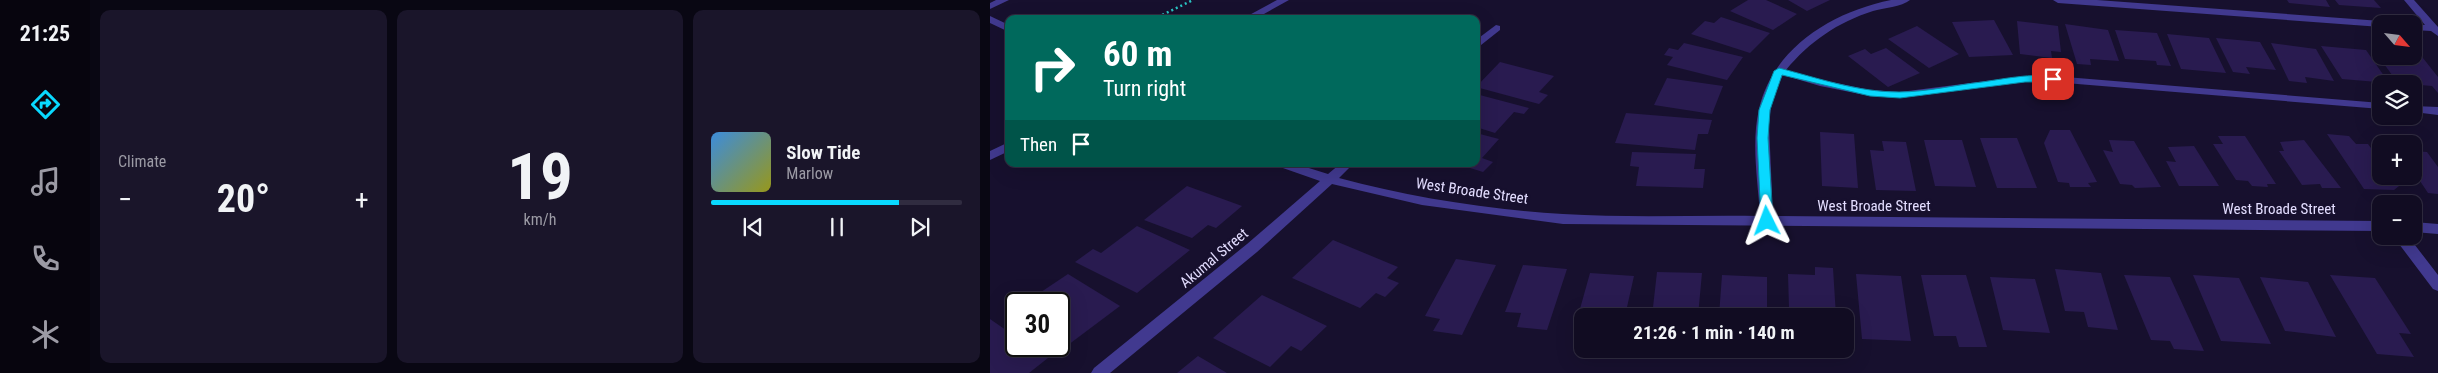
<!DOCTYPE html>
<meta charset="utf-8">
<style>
:root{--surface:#110c22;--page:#1a152a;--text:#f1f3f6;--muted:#9c9ba5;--line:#302c40;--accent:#09d9ff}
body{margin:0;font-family:"Roboto Condensed",sans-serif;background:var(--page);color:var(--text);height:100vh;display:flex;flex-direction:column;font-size:19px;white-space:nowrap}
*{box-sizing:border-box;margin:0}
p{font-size:16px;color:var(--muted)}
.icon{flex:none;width:28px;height:28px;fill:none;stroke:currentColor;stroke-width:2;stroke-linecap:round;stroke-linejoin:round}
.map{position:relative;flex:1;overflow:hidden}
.panel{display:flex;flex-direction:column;gap:10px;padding:10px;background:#090713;width:900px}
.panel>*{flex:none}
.hud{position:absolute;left:15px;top:15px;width:475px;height:152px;border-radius:10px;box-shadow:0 5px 20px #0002,0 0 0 1px var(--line);background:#00695c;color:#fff;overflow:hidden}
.needle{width:32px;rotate:118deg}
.tools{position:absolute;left:1382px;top:15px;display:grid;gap:10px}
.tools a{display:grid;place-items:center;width:50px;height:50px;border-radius:10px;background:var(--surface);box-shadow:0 5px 20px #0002,0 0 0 1px var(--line);font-size:25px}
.speed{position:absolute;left:15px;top:292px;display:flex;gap:10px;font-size:25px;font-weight:700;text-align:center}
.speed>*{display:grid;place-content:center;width:65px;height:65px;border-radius:50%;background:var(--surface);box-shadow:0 5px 20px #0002,0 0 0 1px var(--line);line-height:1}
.speed .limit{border:2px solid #111;border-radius:8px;background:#fff;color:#111}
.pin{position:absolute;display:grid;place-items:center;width:42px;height:42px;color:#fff;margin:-21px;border-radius:10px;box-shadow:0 2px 8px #0006}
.me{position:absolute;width:55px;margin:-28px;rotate:357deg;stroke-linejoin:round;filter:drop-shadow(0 0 4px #0008)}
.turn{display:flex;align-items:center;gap:18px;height:105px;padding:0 15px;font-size:22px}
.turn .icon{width:65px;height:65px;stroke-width:2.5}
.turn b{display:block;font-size:35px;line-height:42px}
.then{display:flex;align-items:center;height:48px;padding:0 15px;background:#0003;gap:10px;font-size:19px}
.big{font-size:38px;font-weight:700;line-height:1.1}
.panel .widget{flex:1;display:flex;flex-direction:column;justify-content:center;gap:8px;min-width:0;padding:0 18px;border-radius:10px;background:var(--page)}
.panel .dial{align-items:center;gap:0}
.dial b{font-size:65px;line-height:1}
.song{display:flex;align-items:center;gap:15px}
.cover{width:60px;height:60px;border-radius:8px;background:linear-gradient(135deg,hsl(210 70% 55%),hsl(60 70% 35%))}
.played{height:5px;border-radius:2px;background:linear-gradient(90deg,var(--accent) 75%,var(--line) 75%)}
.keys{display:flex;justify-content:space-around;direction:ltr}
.heat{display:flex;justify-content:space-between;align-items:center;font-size:28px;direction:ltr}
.panel .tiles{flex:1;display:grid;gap:10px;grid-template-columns:repeat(3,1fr)}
.trip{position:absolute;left:584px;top:308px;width:280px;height:50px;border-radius:10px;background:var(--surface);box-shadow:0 5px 20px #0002,0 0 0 1px var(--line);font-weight:700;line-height:50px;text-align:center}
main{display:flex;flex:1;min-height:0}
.dock{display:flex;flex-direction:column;width:90px;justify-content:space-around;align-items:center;background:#07050e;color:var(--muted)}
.dock .icon{width:35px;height:35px}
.dock .current{color:var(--accent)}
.dock b{font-size:22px;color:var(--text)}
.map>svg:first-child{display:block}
.building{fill:#291b50}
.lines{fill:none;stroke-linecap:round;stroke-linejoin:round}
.path{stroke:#2ac6c5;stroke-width:2.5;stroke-dasharray:2 3;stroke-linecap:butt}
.minor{fill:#41398f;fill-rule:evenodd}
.route{fill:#09d9ff;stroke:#068da6}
.labels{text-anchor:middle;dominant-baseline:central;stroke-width:5;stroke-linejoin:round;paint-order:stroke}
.street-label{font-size:15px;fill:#e3ddff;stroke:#17102e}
</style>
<main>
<nav class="dock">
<b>21:25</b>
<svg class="icon current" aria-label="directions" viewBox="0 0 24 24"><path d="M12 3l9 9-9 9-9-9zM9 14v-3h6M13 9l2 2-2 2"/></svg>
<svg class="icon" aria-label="music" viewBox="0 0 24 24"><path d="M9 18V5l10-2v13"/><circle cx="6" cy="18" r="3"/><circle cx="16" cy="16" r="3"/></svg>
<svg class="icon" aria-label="phone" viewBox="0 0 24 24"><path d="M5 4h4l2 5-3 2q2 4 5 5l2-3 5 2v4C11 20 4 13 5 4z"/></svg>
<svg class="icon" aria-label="climate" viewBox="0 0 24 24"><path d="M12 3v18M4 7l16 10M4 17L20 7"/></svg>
</nav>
<section class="panel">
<div class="tiles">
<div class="widget"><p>Climate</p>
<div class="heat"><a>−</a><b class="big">20°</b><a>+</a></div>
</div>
<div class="widget dial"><b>19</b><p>km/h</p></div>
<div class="widget">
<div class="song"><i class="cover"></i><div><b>Slow Tide</b><p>Marlow</p></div></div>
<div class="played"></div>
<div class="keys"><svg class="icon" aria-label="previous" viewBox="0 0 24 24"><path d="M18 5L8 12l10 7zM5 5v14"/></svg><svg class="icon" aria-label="pause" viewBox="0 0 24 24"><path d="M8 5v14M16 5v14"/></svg><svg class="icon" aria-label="next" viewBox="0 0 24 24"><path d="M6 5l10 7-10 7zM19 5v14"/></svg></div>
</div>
</div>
</section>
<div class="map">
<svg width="1448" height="373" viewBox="0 0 1448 373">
<rect width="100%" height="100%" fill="#17102e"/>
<path class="building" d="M758 0H776L807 14 783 30 740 11Z
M798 0H840L817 11Z
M1297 0H1336L1340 7 1299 3Z
M1345 0H1384L1391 8 1349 5Z
M731 17 780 33 760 53 701 34 715 21 724 23Z
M1004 20 1023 55 979 57 962 22Z
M1027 21 1068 26 1071 52 1061 51 1062 58 1030 54Z
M1075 24 1118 30 1129 61 1100 59 1101 65 1087 64Z
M927 26 969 54 939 68 898 39Z
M1125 30 1167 33 1181 66 1167 65 1166 61 1135 59Z
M1177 34 1219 38 1236 73 1191 69Z
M1226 38 1270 42 1286 70 1256 67 1260 74 1243 72Z
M694 43 753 57 737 80 677 65 683 57 674 55 679 48 688 50Z
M1281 43 1326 49 1344 81 1315 77 1317 83 1299 81Z
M1331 46 1376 50 1399 83 1352 79Z
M896 48 930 73 898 87 858 56 875 49 881 54Z
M1383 49H1391V56H1424V52L1429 53 1448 77V93L1442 86 1408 83Z
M510 62 564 76 549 92 558 95 549 104 486 87Z
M677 78 733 86 722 114 664 105Z
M486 94 539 108 534 114 524 112 505 133 486 127Z
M636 113 722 120 718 134H708L705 150 625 143Z
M1060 130H1080L1107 182 1098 183 1101 187H1080L1079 183 1068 182 1054 143Z
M830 132 864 134 868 188 832 186Z
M486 133 509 139 492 158 503 162 493 172 467 164H486Z
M1337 134 1359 136 1366 144H1378L1391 162V176H1402L1409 186 1404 190 1374 189Z
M1228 136H1255L1286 184H1277L1278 187 1262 186 1258 181 1246 180 1223 144H1233Z
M990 138H1027L1047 188H1007Z
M934 140H972L986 187 945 186Z
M1119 140 1144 141 1171 187 1145 188 1142 185 1130 184 1113 150 1123 152Z
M1314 140 1351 188H1332L1330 184 1312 185 1289 151H1294L1290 142Z
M892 141 916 142 926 191 886 190 880 150 894 151Z
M1204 146 1229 186H1189L1176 161 1186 162 1178 147Z
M1424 151 1437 152 1448 167V194L1438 193 1424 172Z
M642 152 706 154 704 169H715L713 188 646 186 649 167 640 166Z
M197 186 252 206 226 228 218 225 202 238 154 220Z
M147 226 200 250 147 293 85 262 103 249 111 253Z
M343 240 408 267 397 278 409 283 395 297 386 293 370 308 302 278Z
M466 259 506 265 472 335 443 331 450 319 435 316Z
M533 265 577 269 557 330 527 327 531 313 515 312Z
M825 267 843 268 846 316H815V309L799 308 798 274 825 275Z
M1065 269 1111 273 1128 330 1098 327 1094 312 1075 311Z
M667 272 712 273 708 316H662Z
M600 273 644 276 635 316H592V334H583Z
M78 274 130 306 70 351 63 346H69V304H50L42 298Z
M866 274 911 276 921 341 872 339Z
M732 275 777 277V316H729Z
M931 275H976L997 347H969L966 336H944Z
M1134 275 1180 277 1214 351 1184 349 1180 341 1161 340Z
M1203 275 1249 278 1281 344 1231 341Z
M1340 275 1385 278 1421 334 1409 333 1424 357 1387 354Z
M1000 277 1045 279 1060 333 1013 330Z
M1270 277 1318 282 1346 337 1295 331Z
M272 295 337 326 311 351 301 346 280 367 223 338Z
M0 319 26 337V346H41L58 358 39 373H0Z
M208 356 237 373H187Z"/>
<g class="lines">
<path class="path" d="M158 19 168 17 203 0"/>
<path class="minor" d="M6 0H19L0 9V3Z
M287 0H299L265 19H252Z
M901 0H920C912 7 893 8 883 11 848 22 819 42 796 70L832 80 880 90 910 92 1035 76H1063L1391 103V109L1063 82H1035L910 98 880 96 830 86 793 75C784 91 780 107 779 125L783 216 1391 221V231L573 224 432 205 342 184 267 252 120 373H101L104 368 257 244 330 181 290 167 288 164H306L338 174 350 164H363L349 178C419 197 501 210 573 214 639 218 705 215 770 216 768 182 761 143 769 109 783 48 842 12 901 0Z
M1063 0H1107L1391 21 1396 24H1391V27L1068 3Z
M1414 0H1424L1448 27V36L1441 31 1424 30V24L1435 25Z
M0 16 19 25V32L0 23Z
M506 25 510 26V30L486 49V40Z
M1424 106 1448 107V115L1424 112Z
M19 142V151L0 160V151Z
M1424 222 1448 224V234L1424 232Z
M1403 236H1418L1448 275V291L1443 289Z"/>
</g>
<path class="route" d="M789 68C828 78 867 92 909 92 936 92 965 85 992 82 1007 80 1057 70 1068 79L1063 82H1035L910 98 880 96 792 75 780 110 778 138 783 221 777 226 771 221 767 138 769 110 784 71Z"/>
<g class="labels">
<g class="street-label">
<text transform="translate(482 191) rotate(8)">West Broade Street</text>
<text x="884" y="206">West Broade Street</text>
<text x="1289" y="209">West Broade Street</text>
<text transform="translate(224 258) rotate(-40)">Akumal Street</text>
</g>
</g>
</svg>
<div class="tools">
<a><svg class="needle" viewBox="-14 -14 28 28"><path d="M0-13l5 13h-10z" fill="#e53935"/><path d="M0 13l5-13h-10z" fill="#9c9ba5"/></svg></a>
<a><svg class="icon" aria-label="layers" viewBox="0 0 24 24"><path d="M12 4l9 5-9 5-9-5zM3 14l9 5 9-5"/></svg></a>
<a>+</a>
<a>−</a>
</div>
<div class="speed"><div class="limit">30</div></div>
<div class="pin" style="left:1063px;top:79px;background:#d93025"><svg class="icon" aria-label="arrive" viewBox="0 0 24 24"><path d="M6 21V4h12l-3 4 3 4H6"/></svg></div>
<svg class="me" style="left:777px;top:221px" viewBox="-20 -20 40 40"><path d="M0-17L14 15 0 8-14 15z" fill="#09d9ff" stroke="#fff" stroke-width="4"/></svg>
<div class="trip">21:26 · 1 min · 140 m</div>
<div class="hud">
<div class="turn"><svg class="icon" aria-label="right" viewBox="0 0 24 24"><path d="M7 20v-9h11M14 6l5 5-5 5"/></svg><div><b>60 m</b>Turn right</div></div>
<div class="then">Then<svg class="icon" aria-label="arrive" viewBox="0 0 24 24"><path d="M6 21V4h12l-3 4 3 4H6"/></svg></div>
</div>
</div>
</main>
